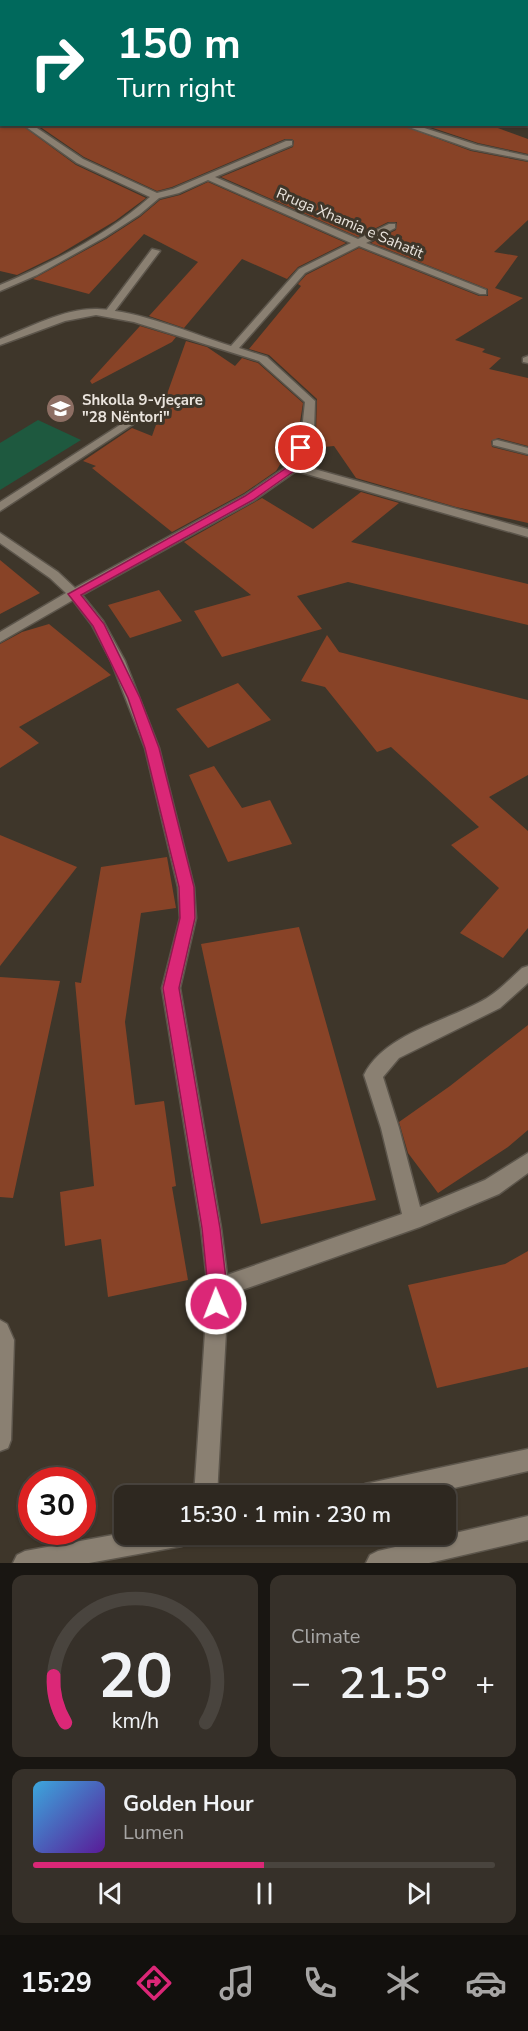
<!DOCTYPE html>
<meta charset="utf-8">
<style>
:root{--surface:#2e2820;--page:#363029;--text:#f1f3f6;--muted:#a7a6a5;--line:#49443e;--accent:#db2777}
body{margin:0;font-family:"Nunito Sans",sans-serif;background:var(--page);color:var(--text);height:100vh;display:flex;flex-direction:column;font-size:22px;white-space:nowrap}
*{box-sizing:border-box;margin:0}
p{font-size:20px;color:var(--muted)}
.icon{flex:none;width:33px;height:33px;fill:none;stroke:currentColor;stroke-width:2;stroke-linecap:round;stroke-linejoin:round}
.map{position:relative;height:1563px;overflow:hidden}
.drawer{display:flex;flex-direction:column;gap:12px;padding:12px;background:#191612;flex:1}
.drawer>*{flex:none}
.guide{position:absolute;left:0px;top:0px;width:528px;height:126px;box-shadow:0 2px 4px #0004,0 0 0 2px var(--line);background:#00695c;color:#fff;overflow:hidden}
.speed{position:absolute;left:18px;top:1467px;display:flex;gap:12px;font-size:30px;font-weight:700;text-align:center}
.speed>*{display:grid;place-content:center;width:78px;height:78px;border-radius:50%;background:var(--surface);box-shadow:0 2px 4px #0004,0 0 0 2px var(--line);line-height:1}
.speed .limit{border:9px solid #d22;background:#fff;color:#111}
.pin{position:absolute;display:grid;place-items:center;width:51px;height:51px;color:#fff;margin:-26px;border:3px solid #fff;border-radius:50%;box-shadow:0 2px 6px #0007}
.me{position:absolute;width:66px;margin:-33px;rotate:359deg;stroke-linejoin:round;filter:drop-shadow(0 0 4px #0008)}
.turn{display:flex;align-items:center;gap:21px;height:126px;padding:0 18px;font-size:27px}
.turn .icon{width:78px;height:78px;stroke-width:2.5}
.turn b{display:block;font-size:42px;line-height:51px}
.big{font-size:45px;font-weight:600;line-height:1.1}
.drawer .widget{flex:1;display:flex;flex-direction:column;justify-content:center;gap:9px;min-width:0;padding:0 21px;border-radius:12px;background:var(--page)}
.drawer .dial{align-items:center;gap:0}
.dial svg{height:156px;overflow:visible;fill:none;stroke:var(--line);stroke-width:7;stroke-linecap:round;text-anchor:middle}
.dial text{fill:var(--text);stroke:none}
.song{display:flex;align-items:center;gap:18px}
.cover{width:72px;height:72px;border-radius:9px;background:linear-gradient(135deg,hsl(200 70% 55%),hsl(270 70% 35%))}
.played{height:6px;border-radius:3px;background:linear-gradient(90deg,var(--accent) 50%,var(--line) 50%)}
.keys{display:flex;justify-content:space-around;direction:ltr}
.heat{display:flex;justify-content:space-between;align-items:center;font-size:33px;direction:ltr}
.drawer .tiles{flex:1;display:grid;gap:12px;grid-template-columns:1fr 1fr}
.widget:last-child{grid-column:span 2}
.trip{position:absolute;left:114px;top:1485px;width:342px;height:60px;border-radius:12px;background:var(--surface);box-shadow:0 2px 4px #0004,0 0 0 2px var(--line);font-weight:600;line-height:60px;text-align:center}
.menu{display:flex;height:96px;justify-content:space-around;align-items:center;background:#12100d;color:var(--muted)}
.menu .icon{width:42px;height:42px}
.menu .current{color:var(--accent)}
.menu b{font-size:27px;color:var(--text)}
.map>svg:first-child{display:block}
.green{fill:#1e593f}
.building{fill:#884327}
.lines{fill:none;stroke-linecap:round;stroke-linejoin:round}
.lane-casing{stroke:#5c554b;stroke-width:3}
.street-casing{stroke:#5c554b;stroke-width:3}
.secondary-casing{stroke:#5c554b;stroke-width:3}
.primary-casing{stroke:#5c554b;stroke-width:3}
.lane{fill:#8a8072;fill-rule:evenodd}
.street{fill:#8a8072;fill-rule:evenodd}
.secondary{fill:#8a8072;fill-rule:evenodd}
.primary{fill:#50ac7a;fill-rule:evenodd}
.route{fill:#db2777;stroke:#8e194d;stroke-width:1.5}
.labels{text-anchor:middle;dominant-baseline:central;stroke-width:6;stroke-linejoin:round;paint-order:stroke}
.far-street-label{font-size:15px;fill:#eae4dd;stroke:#3e362a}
.far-poi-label{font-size:15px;font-weight:bold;fill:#eae4dd;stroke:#3e362a;text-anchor:start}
</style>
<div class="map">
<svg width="528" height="1563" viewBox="0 0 528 1563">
<rect width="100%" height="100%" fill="#3e362a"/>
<path class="green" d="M38 420 81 440 0 490V443Z"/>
<path class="building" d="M0 124H20L76 165 146 198 115 221 58 255 17 275 0 271Z
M36 124H398L471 151 528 162V220L494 252 518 256 495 288 523 298 455 340 485 349 482 352 501 358 489 369 528 378V446L498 438 491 441 492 447 528 456V523L456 507 356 478 334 446 324 447 316 432 317 399 269 355 249 349 301 286 298 284 306 275 359 248 479 296H488V289L371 243 396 230 397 222H388L358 237 221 177 293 147 294 141 292 139H285L172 187 157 191 84 157Z
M421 124H487L528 139V154L478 143Z
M208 182 346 243 298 267 287 279 242 259 184 328 149 316 198 262 144 234 89 294 33 279 106 239 140 217 160 200 180 195Z
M140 326 176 337 172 342 92 384 90 381Z
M186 341 207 347 235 366 242 358 258 363 303 403 298 435 276 471 244 493 172 532 92 468 96 466 83 461 132 428 152 436Z
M361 492 399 503 351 542 528 584V625L348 582 297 596 322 629 222 657 194 611 251 595 184 542 262 498 313 529Z
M0 560 40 593 0 614Z
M159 590 182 621 130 638 108 605Z
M49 624 111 675 19 727 39 743 0 768V644L22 632Z
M327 635 339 652 528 700V775L489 797 528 831V928L503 958 460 933 499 888 451 845 479 827 391 747 377 752 325 687 301 681Z
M238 683 271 720 208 748 176 709Z
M214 766 242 808 270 800 292 844 228 862 189 775Z
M0 835 77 867 0 966Z
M167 857 176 908 141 913 125 1022 135 1105 164 1101 176 1186 172 1187 188 1280 108 1297 101 1239 65 1246 60 1192 94 1186 75 982 81 983 101 867Z
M299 927 376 1200 261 1224 201 944Z
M0 977 60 981 13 1198 0 1197Z
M528 1025V1130L508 1147 438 1193 408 1153 399 1122 450 1086Z
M528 1251V1367L437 1388 408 1285 505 1264Z"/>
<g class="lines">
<defs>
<path id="lane" d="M0 47H2V51H0Z
M152 249 160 251 111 316H105V312Z
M137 414 142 417 141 419 0 511V502Z"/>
<path id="street" d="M239 0H245V2H239Z
M448 0H454L455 2H449Z
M526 19H528V23H526Z
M526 84H528V89H526Z
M22 124H31L83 159 157 193 173 189 286 141H292V145L215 177 358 239 389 224H395V228L366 243 486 290V294H480L359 246 305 273 239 348 267 357 315 401 314 430 300 465 528 529V537L296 471 253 501 82 595 103 621 125 661 159 748 194 887 196 918 180 988 221 1228 227 1275 402 1214 381 1128 364 1075C384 1033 449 1021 487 998 500 990 511 978 522 968L528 966V983L500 1008 399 1058 383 1077 399 1128 420 1207 485 1180 528 1153V1173L499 1194 420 1227 228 1295 217 1496H194L208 1288 201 1228 162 988 180 918 178 887 145 748 111 661 92 625 73 600 0 642V632L66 593 50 578 0 543V533L58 572 75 588 245 495 289 465 302 430 305 402 259 361 134 322 96 315 65 321 0 345V339C30 327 65 308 97 309 140 311 190 333 231 346L299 269 351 243 208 180 179 193 159 198 139 215 105 237 37 275 0 291V285C50 264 110 233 150 197L77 163Z
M400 124H412L477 145 528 156V160L472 149Z
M528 356V363L523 362V358Z
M497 440 528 448V454L493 445V441Z
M0 1320 7 1324 14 1340 11 1440 8 1448 0 1451Z"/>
<path id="secondary" d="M528 1449V1471L419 1496H354L357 1488 365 1484Z
M528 1516V1540L429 1563H366L370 1555 378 1551Z
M124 1533 194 1534 190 1542 182 1546 89 1563H13L17 1555 25 1551Z"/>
<path id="primary" d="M63 0 62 2H55L56 0Z
M0 55H2L0 60Z"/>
</defs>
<use href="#lane" class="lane-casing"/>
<use href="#street" class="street-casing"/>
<use href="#secondary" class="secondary-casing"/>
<use href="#primary" class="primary-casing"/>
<use href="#lane" class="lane"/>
<use href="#street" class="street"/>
<use href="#secondary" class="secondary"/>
<use href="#primary" class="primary"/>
</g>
<path class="route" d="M297 446 306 448 297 469 253 500 81 595 104 624 140 698 159 748 194 887 195 918 179 988 220 1228 227 1288 223 1310 216 1313 210 1310 207 1304 208 1288 202 1228 163 988 180 918 179 887 145 748 128 698 93 626 68 594 245 496 289 466Z"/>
<defs>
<symbol id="school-disc" viewBox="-11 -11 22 22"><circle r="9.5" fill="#8d6e63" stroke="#3e362a"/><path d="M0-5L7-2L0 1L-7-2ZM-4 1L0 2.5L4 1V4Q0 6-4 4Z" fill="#fff"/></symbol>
</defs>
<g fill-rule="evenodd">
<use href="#school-disc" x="44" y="392" width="33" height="33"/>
</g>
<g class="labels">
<g class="far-street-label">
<text transform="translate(350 223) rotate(23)">Rruga Xhamia e Sahatit</text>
</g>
<g class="far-poi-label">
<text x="82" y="400">Shkolla 9-vjeçare<tspan x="82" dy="17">"28 Nëntori"</tspan></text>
</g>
</g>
</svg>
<div class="speed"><div class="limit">30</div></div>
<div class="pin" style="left:301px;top:448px;background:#d93025"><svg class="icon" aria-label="arrive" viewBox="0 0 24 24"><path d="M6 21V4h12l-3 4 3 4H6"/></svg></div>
<svg class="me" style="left:216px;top:1304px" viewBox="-20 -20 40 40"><circle r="17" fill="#db2777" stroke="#fff" stroke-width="3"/><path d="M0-11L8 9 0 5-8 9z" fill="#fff"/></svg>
<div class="trip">15:30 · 1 min · 230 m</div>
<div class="guide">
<div class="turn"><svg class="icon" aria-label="right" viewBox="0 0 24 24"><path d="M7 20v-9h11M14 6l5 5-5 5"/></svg><div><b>150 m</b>Turn right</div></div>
</div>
</div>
<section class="drawer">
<div class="tiles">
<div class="widget dial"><svg viewBox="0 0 100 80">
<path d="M14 69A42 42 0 1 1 86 69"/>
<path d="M14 69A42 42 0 0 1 8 45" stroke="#db2777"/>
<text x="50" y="56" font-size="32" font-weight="700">20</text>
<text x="50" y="72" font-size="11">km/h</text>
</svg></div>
<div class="widget"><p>Climate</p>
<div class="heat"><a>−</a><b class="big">21.5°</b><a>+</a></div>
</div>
<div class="widget">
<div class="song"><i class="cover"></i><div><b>Golden Hour</b><p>Lumen</p></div></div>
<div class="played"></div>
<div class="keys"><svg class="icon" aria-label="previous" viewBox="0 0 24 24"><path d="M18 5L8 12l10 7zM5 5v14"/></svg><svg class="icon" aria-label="pause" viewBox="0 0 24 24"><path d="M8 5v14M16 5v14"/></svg><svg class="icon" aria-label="next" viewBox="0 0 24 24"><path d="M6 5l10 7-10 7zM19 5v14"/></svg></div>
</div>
</div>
</section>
<nav class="menu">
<b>15:29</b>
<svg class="icon current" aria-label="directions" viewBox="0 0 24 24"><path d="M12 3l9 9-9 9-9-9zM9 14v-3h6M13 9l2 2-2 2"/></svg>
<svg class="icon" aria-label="music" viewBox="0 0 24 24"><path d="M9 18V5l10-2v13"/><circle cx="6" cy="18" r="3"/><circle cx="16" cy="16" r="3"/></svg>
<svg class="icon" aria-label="phone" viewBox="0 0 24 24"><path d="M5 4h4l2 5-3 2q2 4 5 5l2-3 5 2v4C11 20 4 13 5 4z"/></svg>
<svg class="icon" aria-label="climate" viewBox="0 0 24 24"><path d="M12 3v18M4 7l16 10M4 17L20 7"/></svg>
<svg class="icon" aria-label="car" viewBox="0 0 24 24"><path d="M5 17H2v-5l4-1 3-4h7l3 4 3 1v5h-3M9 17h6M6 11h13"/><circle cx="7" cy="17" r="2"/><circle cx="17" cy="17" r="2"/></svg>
</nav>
